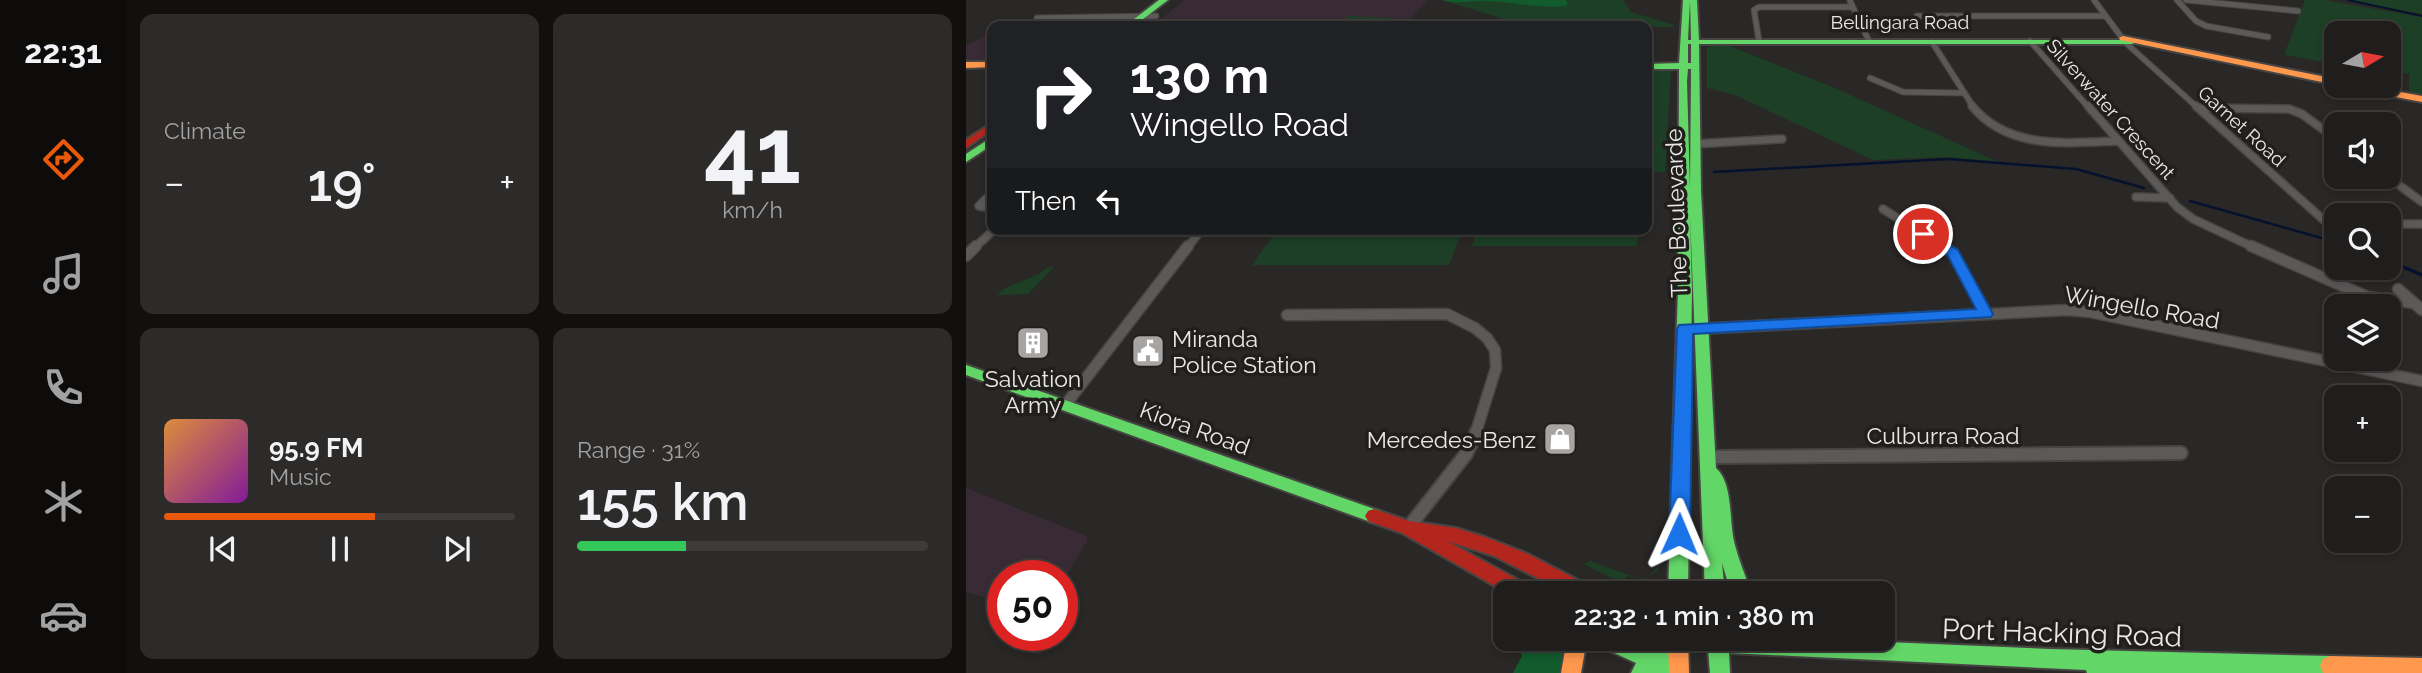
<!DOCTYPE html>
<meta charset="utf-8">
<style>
:root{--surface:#201e1c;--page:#2d2b29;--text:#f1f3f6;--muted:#a2a2a3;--line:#3d3c3b;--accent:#ea580c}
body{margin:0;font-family:Raleway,sans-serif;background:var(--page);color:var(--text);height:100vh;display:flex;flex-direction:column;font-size:26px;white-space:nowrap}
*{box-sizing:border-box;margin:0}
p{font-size:23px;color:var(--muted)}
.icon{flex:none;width:38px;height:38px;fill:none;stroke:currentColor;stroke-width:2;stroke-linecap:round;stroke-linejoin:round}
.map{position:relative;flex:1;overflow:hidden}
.details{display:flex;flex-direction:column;gap:14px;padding:14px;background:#12100f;width:840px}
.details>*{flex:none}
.banner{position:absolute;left:21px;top:21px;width:665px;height:214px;border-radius:14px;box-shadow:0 4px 10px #0003,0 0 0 2px var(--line);background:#202124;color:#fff;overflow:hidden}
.needle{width:46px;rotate:80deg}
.fabs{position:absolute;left:1358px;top:21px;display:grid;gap:14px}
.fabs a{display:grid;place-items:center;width:77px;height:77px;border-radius:14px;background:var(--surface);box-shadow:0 4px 10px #0003,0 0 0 2px var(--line);font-size:35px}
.speed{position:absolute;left:21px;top:560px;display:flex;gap:14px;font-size:35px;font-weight:700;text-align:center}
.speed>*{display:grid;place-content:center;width:91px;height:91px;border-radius:50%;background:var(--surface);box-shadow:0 4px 10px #0003,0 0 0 2px var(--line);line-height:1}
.speed .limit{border:10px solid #d22;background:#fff;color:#111}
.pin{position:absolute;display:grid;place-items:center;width:60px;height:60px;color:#fff;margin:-30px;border:4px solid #fff;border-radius:50%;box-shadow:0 2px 7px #0007}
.me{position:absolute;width:77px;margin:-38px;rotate:1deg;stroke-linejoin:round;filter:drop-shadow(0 0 5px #0008)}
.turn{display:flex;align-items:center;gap:24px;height:147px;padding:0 28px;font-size:32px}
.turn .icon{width:91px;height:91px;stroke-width:2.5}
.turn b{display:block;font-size:49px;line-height:60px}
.then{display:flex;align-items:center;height:66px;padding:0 28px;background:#0003;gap:14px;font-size:26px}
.big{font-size:52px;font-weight:600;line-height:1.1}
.details .widget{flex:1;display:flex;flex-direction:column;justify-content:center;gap:10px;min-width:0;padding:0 24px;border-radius:14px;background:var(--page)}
.details .dial{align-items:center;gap:0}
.dial b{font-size:91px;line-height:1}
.song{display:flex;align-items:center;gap:21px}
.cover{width:84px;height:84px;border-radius:10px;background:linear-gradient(135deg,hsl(30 70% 55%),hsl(290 70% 35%))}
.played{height:7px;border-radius:4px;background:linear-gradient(90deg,var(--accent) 60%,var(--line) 60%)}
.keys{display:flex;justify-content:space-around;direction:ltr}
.heat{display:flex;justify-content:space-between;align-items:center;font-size:38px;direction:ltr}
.charge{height:10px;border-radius:5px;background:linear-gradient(90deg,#34c759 31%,var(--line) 0)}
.details .tiles{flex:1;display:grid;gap:14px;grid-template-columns:repeat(2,1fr)}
.trip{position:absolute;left:527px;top:581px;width:402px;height:70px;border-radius:14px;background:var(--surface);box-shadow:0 4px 10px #0003,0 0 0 2px var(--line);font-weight:600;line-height:70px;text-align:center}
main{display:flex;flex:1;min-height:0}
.dock{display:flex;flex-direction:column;width:126px;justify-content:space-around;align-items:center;background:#0d0c0b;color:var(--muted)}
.dock .icon{width:49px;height:49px}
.dock .active{color:var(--accent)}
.dock b{font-size:32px;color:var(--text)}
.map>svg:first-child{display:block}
.education{fill:#392b35}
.green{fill:#1d3f26}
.forest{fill:#125b2d}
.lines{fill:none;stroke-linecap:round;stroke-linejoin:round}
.stream-far2{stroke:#04122d;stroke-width:2}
.stream-far1{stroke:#04122d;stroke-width:2.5}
.stream{stroke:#04122d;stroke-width:3.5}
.street-far3-casing{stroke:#464543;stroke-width:7}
.street-far2-casing{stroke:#464543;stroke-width:10}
.street-far1-casing{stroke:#464543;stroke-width:13}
.street-casing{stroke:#464543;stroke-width:16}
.fast-casing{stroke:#464543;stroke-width:4}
.slow-casing{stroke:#464543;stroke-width:4}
.jam-casing{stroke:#464543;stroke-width:4}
.street-far3{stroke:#5c5a59;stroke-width:5}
.street-far2{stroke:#5c5a59;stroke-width:7}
.street-far1{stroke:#5c5a59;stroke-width:10}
.street{stroke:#5c5a59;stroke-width:12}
.fast{fill:#63d668;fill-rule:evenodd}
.slow{fill:#ff974d;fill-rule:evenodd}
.jam{fill:#b3261e;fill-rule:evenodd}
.route{fill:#1a73e8;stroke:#114b97;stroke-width:2}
.labels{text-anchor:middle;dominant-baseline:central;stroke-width:7;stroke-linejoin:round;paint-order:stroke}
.far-street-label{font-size:19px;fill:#eae8e6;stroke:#211f1c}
.street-label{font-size:23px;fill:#eae8e6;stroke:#211f1c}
.poi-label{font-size:23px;fill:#eae8e6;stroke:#211f1c;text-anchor:start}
.near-street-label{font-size:28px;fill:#eae8e6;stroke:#211f1c}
</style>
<main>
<nav class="dock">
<b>22:31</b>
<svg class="icon active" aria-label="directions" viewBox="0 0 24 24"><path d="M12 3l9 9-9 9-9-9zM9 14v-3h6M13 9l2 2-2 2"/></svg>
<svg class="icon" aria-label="music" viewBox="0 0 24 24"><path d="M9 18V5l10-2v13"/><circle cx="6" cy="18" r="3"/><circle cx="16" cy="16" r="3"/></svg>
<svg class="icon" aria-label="phone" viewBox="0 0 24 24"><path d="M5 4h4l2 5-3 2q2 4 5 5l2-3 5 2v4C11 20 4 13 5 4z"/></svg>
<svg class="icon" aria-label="climate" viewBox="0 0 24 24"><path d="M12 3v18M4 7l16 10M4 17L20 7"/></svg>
<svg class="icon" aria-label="car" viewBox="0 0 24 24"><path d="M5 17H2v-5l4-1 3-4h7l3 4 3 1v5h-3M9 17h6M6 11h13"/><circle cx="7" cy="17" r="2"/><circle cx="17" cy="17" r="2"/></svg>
</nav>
<section class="details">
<div class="tiles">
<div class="widget"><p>Climate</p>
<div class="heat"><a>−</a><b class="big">19°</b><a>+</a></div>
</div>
<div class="widget dial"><b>41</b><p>km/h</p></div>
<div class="widget">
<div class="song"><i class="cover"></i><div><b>95.9 FM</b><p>Music</p></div></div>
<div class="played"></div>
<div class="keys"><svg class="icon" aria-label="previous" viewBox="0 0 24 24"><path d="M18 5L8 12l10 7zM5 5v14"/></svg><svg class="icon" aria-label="pause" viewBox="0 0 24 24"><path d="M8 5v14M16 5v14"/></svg><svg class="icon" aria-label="next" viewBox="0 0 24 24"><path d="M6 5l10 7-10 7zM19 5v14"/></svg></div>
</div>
<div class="widget"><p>Range · 31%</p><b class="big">155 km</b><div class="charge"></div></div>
</div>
</section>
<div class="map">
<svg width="1456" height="673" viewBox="0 0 1456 673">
<rect width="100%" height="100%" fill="#2a2826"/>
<path class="education" d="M219 0H462L438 26H186Z
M163 20 154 26H38L49 21Z
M26 32V61H0V46Z
M0 488 121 536V541L96 582V576H37V602L0 592Z"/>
<path class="green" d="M476 0H657L665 12 708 25V27L561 26Z
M1339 0H1358L1456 17V95L1443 92V74L1423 70V33H1370V64L1318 55Z
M1381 0H1456V14Z
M383 16 441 19 432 26H367Z
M761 45 869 88 1030 161 979 157 907 160 769 95 741 88V47Z
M681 70H705L699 172H681Z
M312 229H497L483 265H286Z
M512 229H673L671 246H506Z
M82 267H88L62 294 31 295C45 281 68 281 82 267Z
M693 543 694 564 691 571 679 579 661 576 657 581 663 587 618 564 624 561 671 578 682 577 692 566Z"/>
<path class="forest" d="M476 0H599L602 3 600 6C573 9 548 2 521 1 506 0 492 5 476 0Z
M554 639H603L595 673H547L556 656Z"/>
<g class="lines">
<path class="stream-far2" d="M1382 0 1456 16"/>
<path class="stream-far1" d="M748 172 982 159 1110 169 1178 188
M1224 201 1370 242"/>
<path class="stream" d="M1423 261 1456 275"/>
<defs>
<path id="street-far3" d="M1128 0 1156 38
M1211 0 1230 21 1240 26 1302 37
M1220 0 1332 11
M884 1 903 41
M951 16H1139
M71 18 190 16
M793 41 788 10 793 7H885
M1064 41 1123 108
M966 42 1008 108
M1161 44 1232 108
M904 78 937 92 998 93"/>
<path id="street-far2" d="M1006 106C1042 150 1101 143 1152 141
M1122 106 1211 207 1227 219 1289 248
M1230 106 1370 231
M1232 108 1323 109 1336 114 1370 139
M728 144 816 139
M1422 177 1456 202
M26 193 13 206 26 208
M1170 197 1204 198
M917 209 979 248
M1423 224H1456
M8 248 29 229
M221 248 236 229"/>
<path id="street-far1" d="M976 246 987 253 1020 314
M1285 246 1402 297 1447 303
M0 256 10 246
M1432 289 1456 310
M321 315 481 314 509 328 521 338 529 350 530 368 510 432
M729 329 1102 310 1124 312 1456 381
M100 404 222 246"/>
<path id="street" d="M740 457 1215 453
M442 528 500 454 511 431"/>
<path id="fast" d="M193 0H202L168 26H159Z
M717 0H731L733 40H1166L1170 42 1166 44H733L735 191 750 468C767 483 763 519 768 541 772 559 780 576 785 593H765L756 563 759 593H739L724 215 726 289 722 593H702L712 289 713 69H681V64L713 63ZM724 1 725 40H722ZM722 44H725V63H722ZM722 69H725L724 188 721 81Z
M26 137V145L0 162V154Z
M0 365 414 511 417 516 414 521 408 523 402 521 0 375Z
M630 639H661L684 649 694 639H717L714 646 703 658 720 666 723 673H665L670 663 633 646Z
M724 639H849L1083 649 1364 656 1371 659 1374 666 1371 673H1121L1120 670 763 653 764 673H744L742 650 727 646Z"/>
<path id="slow" d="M1157 36 1370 79V85L1154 40 1153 38Z
M0 62H26V67L0 68Z
M1384 86H1401L1456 96V102L1388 89Z
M601 639H621L615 673H595Z
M702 639H722L723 673H703Z
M1364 656 1456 658V673H1357L1354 666 1357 659Z"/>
<path id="jam" d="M26 123V130L0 148V140Z
M408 509 443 521 490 528 519 537 562 554 625 587 628 593H601L528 556 481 541 565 587 568 593H541L436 533 402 521 399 516 402 511Z"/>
</defs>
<use href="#street-far3" class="street-far3-casing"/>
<use href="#street-far2" class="street-far2-casing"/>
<use href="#street-far1" class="street-far1-casing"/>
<use href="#street" class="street-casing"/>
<use href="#fast" class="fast-casing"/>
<use href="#slow" class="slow-casing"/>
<use href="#jam" class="jam-casing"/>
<use href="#street-far3" class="street-far3"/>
<use href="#street-far2" class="street-far2"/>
<use href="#street-far1" class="street-far1"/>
<use href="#street" class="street"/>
<use href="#fast" class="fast"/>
<use href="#slow" class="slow"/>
<use href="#jam" class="jam"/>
</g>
<path class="route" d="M957 230 992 250 1027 314 1025 317 727 334 724 534 721 540 713 543 706 540 703 534 711 329 713 325 1010 309 982 256 950 234Z"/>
<defs>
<symbol id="building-square" viewBox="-11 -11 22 22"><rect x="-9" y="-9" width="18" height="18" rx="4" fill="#a7a5a3" stroke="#211f1c"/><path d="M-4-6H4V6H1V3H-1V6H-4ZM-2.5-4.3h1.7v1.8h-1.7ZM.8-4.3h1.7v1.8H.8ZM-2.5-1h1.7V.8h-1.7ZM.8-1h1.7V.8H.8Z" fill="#fff"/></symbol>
<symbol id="civic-square" viewBox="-11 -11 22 22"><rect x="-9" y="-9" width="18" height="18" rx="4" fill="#a7a5a3" stroke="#211f1c"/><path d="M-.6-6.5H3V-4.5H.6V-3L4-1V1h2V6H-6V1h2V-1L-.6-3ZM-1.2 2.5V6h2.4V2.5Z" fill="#fff"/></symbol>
<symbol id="shop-square" viewBox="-11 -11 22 22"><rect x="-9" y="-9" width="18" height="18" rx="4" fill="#a7a5a3" stroke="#211f1c"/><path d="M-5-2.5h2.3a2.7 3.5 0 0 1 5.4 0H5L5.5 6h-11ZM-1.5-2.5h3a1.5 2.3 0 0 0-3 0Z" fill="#fff"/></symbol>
</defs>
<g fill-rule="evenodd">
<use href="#building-square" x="48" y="324" width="38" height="38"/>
<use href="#civic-square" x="163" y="332" width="38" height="38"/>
<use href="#shop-square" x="575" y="420" width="38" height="38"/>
</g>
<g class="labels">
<g class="far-street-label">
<text x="934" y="22">Bellingara Road</text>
<text transform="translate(1145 109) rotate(48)">Silverwater Crescent</text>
<text transform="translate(1276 126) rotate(42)">Garnet Road</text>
</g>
<g class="street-label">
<text transform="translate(710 213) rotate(-92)">The Boulevarde</text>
<text transform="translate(1176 307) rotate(10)">Wingello Road</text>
<text transform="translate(229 428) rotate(20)">Kiora Road</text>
<text x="977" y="435">Culburra Road</text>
</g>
<g class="poi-label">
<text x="206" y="338">Miranda<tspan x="206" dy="26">Police Station</tspan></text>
<text x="67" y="378" text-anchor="middle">Salvation<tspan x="67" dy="26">Army</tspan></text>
<text x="570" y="439" text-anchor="end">Mercedes-Benz</text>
</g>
<g class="near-street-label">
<text transform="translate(1096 633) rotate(2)">Port Hacking Road</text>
</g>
</g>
</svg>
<div class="fabs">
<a><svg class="needle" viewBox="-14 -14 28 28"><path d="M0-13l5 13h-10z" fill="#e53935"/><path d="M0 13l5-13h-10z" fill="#a2a2a3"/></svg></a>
<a><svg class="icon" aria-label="sound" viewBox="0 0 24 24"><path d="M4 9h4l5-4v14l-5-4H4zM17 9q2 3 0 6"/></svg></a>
<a><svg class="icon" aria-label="search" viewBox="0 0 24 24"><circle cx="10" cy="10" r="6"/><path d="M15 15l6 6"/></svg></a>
<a><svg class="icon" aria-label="layers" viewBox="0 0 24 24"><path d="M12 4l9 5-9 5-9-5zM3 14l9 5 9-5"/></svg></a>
<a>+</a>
<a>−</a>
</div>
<div class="speed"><div class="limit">50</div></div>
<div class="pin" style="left:957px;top:234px;background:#d93025"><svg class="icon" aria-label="arrive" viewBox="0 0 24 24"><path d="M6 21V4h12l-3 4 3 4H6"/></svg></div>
<svg class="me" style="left:713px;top:534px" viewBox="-20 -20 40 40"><path d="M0-17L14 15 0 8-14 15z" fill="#1a73e8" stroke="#fff" stroke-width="4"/></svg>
<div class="trip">22:32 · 1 min · 380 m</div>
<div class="banner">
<div class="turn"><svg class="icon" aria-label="right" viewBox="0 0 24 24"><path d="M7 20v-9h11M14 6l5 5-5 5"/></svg><div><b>130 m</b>Wingello Road</div></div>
<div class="then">Then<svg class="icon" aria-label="left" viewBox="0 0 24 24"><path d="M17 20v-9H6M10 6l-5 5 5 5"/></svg></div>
</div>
</div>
</main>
